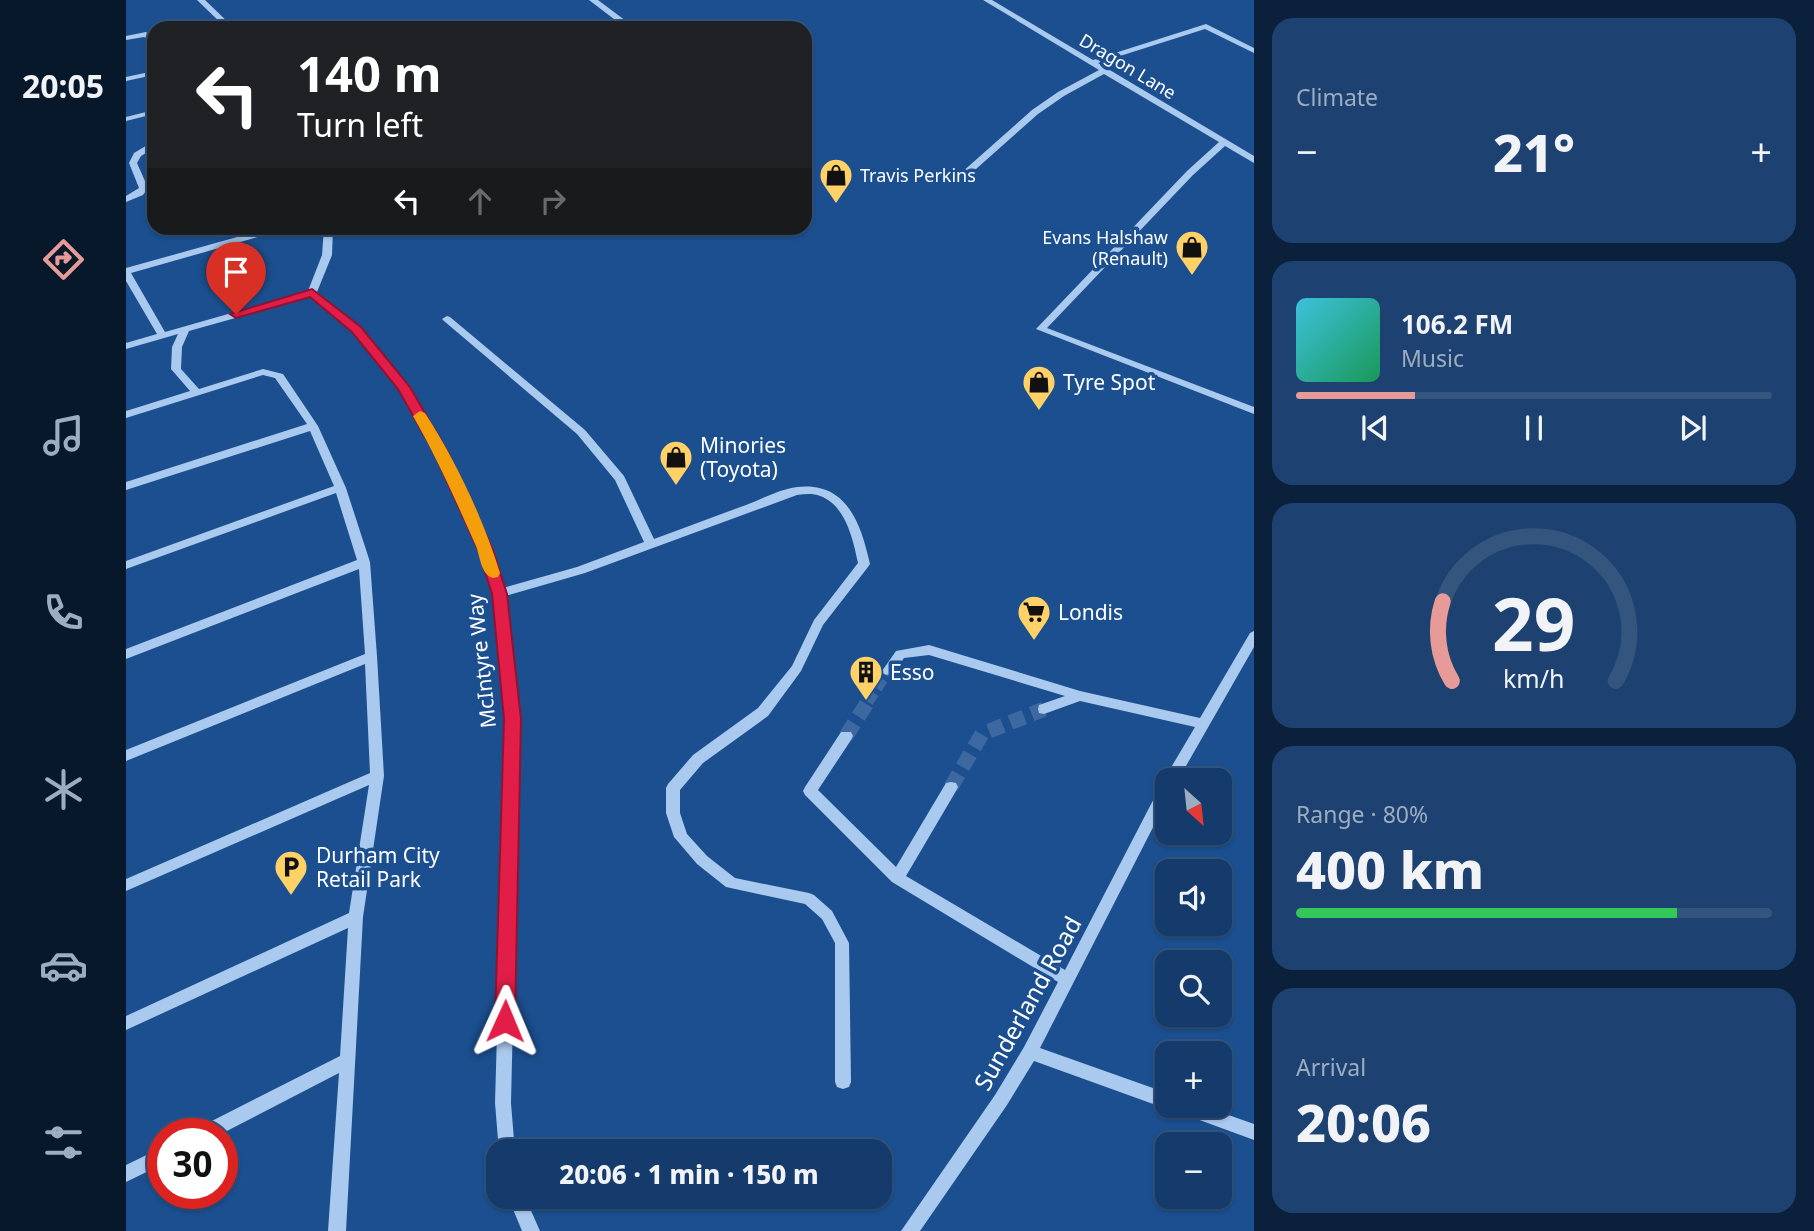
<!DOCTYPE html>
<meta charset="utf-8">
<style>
:root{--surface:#143b6b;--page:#1d4271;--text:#f1f3f6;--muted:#9dadc1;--line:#33557e;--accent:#e69b98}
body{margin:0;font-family:"Noto Sans",sans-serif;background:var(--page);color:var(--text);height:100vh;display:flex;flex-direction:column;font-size:26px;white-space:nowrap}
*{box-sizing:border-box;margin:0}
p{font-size:23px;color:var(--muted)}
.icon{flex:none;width:38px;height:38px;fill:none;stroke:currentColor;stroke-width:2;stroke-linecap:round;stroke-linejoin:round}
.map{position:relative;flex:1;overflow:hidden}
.drawer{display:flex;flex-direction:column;gap:18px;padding:18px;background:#0b203b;width:560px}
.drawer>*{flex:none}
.top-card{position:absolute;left:21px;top:21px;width:665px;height:214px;border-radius:21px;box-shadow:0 2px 5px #0004,0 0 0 2px var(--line);background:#202124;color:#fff;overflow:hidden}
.needle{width:46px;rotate:153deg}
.fabs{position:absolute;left:1029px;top:768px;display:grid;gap:14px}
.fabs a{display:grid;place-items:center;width:77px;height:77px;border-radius:14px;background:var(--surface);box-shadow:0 2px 5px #0004,0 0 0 2px var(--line);font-size:35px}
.speed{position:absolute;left:21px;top:1118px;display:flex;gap:14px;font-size:35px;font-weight:700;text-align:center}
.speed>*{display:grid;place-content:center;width:91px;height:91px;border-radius:50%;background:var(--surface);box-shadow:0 2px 5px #0004,0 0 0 2px var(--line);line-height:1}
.speed .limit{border:10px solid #d22;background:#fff;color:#111}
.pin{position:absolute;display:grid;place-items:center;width:60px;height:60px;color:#fff;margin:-72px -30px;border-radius:50% 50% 50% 0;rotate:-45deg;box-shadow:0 0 7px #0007}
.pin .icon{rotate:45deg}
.me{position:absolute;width:77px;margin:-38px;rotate:1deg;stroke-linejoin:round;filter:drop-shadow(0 0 5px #0008)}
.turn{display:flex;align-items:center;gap:24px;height:147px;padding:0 35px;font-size:32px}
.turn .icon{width:91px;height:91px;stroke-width:2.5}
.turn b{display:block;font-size:49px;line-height:60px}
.lanes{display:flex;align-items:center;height:66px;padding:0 35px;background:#0003;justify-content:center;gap:35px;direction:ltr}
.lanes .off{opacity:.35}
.big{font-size:52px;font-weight:800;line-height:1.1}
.drawer .widget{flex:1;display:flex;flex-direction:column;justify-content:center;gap:10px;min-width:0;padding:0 24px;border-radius:21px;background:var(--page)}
.drawer .dial{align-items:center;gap:0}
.dial svg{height:182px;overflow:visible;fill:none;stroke:var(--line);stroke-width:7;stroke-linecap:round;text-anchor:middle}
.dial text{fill:var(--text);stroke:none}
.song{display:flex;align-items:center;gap:21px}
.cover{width:84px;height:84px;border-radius:10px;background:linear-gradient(135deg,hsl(190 70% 55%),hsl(150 70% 35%))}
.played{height:7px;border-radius:4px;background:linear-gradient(90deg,var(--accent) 25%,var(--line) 25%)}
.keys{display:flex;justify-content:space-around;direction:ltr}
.heat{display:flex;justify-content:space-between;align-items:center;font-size:38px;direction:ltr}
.charge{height:10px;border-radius:5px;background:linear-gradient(90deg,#34c759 80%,var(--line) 0)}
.trip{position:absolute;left:360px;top:1139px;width:406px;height:70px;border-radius:21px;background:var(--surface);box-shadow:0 2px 5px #0004,0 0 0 2px var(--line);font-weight:800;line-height:70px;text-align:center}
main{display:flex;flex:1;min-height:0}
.menu{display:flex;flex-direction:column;width:126px;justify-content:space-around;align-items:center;background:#08182b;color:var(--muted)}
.menu .icon{width:49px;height:49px}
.menu .selected{color:var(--accent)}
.menu b{font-size:32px;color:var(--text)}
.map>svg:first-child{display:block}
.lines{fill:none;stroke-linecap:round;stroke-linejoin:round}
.minor-tunnel-far1{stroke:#3d69a0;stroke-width:11;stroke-dasharray:11 5;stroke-linecap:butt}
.minor-tunnel{stroke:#3d69a0;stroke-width:15;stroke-dasharray:15 8;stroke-linecap:butt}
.minor{fill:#a9c9ee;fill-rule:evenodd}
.route{fill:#e11d48;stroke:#92132f;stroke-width:2}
.slow{fill:#f59e0b}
.labels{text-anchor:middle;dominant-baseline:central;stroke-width:7;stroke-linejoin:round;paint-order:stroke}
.far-street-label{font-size:18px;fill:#fff;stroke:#1b4f8f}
.far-poi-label{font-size:18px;fill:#fff;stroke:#1b4f8f;text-anchor:start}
.poi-label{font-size:21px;fill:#fff;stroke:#1b4f8f;text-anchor:start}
.street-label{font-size:21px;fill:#fff;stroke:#1b4f8f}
.near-street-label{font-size:24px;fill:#fff;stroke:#1b4f8f}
</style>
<main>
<nav class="menu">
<b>20:05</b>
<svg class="icon selected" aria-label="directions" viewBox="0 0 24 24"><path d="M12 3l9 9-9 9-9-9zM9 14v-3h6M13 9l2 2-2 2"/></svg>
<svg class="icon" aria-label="music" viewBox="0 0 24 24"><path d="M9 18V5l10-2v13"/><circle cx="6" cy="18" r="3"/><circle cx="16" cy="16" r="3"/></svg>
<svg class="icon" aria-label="phone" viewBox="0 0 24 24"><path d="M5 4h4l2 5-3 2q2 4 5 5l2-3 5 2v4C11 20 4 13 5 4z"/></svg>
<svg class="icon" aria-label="climate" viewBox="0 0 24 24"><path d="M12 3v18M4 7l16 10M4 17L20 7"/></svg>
<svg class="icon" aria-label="car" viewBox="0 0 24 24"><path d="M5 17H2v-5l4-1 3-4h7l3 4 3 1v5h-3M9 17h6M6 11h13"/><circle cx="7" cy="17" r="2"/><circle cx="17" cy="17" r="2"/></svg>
<svg class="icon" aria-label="filters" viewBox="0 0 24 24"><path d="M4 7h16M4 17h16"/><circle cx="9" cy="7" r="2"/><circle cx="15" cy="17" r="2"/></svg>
</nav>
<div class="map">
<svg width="1128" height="1231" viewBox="0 0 1128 1231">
<rect width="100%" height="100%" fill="#1b4f8f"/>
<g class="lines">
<path class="minor-tunnel-far1" d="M742 702 762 671"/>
<path class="minor-tunnel" d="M720 736 743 700
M825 787 856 734 918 709"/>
<path class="minor" d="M71 0H79L108 28H100Z
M463 0H472L504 24 497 26Z
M857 0H866L967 60 1080 24 1128 48V53L1079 29 972 63 1128 156V163L1099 146 1067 175 921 328 1128 407V414L910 329 1061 171 1093 142 978 74 938 96 912 114 832 185H826V181L906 110 932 92 973 70Z
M20 32 28 38V44L18 37 0 40V36Z
M28 71V75L0 81V77Z
M28 110V114L0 121V117Z
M28 141V148L15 156 11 163 22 188 17 195 0 202V196L13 188 3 163 8 153Z
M139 228H150L139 235 5 273 39 332 182 291 196 255 198 228H207L206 255 191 292 234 328 282 387 320 453 365 550 377 588 451 567 518 542 489 480 451 434 318 321 316 319 321 316 324 317 459 430 498 476 528 539C559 528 589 516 620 505 636 499 654 489 671 487 721 481 735 524 744 564L742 567 697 625 675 671 642 716 577 763 554 790V813L561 834 581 856 609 878 683 893 688 895 706 911 723 943 725 1082 723 1087 717 1089 711 1087 709 1082V943L696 919 679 904 600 887 571 864 548 837 540 813V788L542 784 567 755 632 708 666 666 688 620 732 563C727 540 720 505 694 496 687 493 679 494 671 495L459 573 379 596 394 719 385 1103 389 1152H373L369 1103 380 719 367 594 353 550 310 453 273 388 226 332 184 297 63 331 56 347 55 369 73 389 137 369 157 374 192 426 220 488 244 562 251 656 258 776 237 917 220 1231H202L213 1073 95 1134H70L72 1128 214 1056 222 928 0 1030V1016L223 913 243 785 0 891V879L244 773 239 664 0 761V750L239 654 233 569 0 659V649L231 560 210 493 0 569V561L208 486 184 431 0 490V482L181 424 149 378 137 375 0 418V411L64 391 45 369 46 347 52 334 0 349V343L31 334 0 281V268L133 231Z
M1128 631V647L1052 780H1041V800L914 1048 1041 1093V1106H1047L1041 1109 908 1061 881 1105 794 1231H775L869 1095 898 1047 932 982 766 882 679 795 677 791 679 787 715 732H725L727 736 725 740 692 790 770 867 820 783 825 782 830 783 832 787 830 791 780 876 939 970 1036 783 1039 782 1040 776 1069 727 954 701 918 714 913 713 912 709 913 705 939 696 803 655 778 658C772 666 768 678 758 674L756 671 770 651 803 645 954 691 1074 718 1124 633Z
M1047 1106H1077L1128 1124V1140L1049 1111Z
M37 1147V1164L0 1182V1165Z
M382 1197H399L414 1231H396Z"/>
</g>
<path class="route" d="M186 289 235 327 284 387 322 453 367 550 381 594 395 719 389 1021 387 1028 379 1030 372 1028 369 1021 378 719 366 594 352 550 308 453 272 389 226 332 184 297 110 318 104 314Z"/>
<path class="slow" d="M294 411 299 413C330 461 357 518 374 573L372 577 367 578C355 575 354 556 350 546 330 501 311 458 287 416Z"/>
<defs>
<symbol id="shop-pin" viewBox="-11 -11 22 30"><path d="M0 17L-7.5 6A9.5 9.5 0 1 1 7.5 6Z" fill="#ffd166" stroke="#1b4f8f"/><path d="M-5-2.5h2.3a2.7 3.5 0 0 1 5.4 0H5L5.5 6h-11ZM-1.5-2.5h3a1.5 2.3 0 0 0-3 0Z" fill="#111"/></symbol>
<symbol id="supermarket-pin" viewBox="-11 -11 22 30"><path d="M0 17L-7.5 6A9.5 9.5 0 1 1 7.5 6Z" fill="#ffd166" stroke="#1b4f8f"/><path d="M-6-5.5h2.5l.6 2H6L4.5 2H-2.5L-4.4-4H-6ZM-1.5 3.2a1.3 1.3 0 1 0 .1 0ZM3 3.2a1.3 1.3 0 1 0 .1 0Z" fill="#111"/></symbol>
<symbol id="building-pin" viewBox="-11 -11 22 30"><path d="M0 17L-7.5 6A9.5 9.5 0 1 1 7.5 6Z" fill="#ffd166" stroke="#1b4f8f"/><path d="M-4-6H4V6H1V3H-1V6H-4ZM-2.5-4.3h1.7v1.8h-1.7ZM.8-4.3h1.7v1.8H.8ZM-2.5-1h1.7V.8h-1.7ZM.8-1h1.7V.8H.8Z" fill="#111"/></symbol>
<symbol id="parking-pin" viewBox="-11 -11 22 30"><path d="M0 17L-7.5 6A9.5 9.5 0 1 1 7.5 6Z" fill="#ffd166" stroke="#1b4f8f"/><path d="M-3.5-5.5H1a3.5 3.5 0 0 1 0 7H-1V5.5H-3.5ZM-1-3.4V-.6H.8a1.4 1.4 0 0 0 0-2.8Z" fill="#111"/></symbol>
</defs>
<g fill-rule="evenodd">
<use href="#shop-pin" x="691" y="156" width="38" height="52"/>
<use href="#shop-pin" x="1047" y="228" width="38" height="52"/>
<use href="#shop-pin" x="894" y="363" width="38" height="52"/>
<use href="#shop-pin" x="531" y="438" width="38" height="52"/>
<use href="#supermarket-pin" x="889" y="593" width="38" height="52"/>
<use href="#building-pin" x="721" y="653" width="38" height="52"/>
<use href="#parking-pin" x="146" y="848" width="38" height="52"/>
</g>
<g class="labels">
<g class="far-street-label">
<text transform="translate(1002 66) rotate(31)">Dragon Lane</text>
</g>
<g class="far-poi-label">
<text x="734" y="175">Travis Perkins</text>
<text x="1042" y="237" text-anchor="end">Evans Halshaw<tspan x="1042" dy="21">(Renault)</tspan></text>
</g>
<g class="poi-label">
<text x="937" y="382">Tyre Spot</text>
<text x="574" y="445">Minories<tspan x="574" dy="24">(Toyota)</tspan></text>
<text x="932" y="612">Londis</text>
<text x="764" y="672">Esso</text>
<text x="190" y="855">Durham City<tspan x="190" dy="24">Retail Park</tspan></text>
</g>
<g class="street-label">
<text transform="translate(355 661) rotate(-96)">McIntyre Way</text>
</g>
<g class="near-street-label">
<text transform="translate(901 1003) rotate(-61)">Sunderland Road</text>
</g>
</g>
</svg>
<div class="fabs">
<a><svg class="needle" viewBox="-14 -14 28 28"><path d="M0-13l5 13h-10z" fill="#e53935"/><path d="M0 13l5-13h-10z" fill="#9dadc1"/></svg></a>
<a><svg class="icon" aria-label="sound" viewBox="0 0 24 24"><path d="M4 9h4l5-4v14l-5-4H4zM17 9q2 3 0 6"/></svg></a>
<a><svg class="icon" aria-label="search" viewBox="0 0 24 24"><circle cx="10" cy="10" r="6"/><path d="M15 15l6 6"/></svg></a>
<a>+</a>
<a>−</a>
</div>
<div class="speed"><div class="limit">30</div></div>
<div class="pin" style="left:110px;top:314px;background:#d93025"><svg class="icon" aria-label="arrive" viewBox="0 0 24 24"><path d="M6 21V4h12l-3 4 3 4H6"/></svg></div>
<svg class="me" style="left:379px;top:1021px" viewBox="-20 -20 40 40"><path d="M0-17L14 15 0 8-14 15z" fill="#e11d48" stroke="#fff" stroke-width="4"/></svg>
<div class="trip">20:06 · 1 min · 150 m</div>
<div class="top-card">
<div class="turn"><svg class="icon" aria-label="left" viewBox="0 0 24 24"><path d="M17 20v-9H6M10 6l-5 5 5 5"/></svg><div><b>140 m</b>Turn left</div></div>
<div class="lanes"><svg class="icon" aria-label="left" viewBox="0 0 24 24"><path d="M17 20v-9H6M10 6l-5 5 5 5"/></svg><svg class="icon off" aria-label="ahead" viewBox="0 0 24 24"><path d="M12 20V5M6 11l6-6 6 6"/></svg><svg class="icon off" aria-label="right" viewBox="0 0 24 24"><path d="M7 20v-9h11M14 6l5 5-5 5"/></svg></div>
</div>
</div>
<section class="drawer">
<div class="widget"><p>Climate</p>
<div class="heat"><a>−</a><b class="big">21°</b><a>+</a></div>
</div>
<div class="widget">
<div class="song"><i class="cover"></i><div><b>106.2 FM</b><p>Music</p></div></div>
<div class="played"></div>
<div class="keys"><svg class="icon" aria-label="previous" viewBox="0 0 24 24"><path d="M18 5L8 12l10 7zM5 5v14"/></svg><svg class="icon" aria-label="pause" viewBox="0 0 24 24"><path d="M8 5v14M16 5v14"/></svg><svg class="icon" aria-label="next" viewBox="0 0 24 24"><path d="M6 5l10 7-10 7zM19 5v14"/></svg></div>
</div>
<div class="widget dial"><svg viewBox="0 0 100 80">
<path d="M14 69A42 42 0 1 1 86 69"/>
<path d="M14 69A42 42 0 0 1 10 34" stroke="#e69b98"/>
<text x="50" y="56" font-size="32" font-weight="700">29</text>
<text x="50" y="72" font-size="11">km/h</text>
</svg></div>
<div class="widget"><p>Range · 80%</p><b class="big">400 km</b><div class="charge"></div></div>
<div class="widget"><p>Arrival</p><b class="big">20:06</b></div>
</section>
</main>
